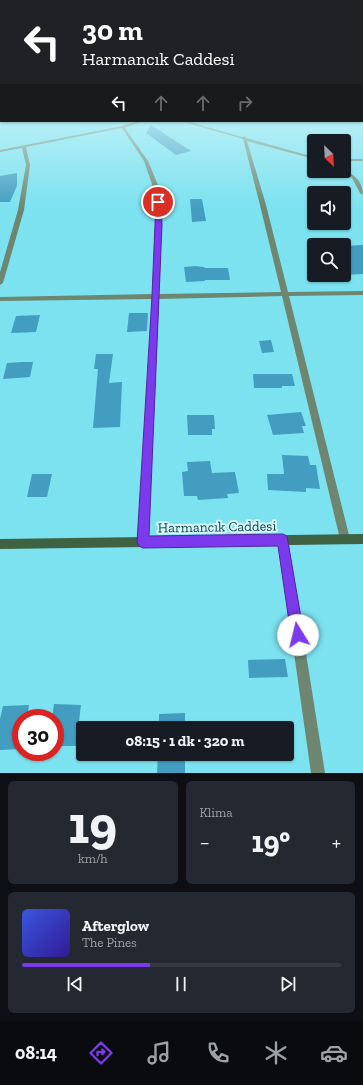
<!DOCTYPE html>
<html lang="tr">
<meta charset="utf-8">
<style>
:root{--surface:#171b24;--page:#242831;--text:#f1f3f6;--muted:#9ea1a6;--line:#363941;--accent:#7c3aed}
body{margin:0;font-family:"Zilla Slab",serif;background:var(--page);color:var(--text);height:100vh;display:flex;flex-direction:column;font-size:15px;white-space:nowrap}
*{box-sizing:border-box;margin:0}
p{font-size:13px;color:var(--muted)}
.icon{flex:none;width:22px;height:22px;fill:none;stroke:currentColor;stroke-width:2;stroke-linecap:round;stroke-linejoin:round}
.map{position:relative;height:773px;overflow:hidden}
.panel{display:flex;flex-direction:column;gap:8px;padding:8px;background:#0d0f14;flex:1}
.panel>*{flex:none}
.hud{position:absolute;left:0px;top:0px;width:363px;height:122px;box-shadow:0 1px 3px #0004;background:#202124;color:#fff;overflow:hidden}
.needle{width:26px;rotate:156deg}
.buttons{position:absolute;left:307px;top:134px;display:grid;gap:8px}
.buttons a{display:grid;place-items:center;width:44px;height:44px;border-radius:4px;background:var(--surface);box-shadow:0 1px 3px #0004;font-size:20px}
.speed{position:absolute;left:12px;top:709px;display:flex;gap:8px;font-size:20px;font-weight:700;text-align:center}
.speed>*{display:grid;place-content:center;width:52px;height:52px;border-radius:50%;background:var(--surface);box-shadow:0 1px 3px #0004;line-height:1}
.speed .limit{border:6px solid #d22;background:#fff;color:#111}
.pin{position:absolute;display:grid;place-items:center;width:34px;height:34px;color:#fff;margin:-17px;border:2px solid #fff;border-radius:50%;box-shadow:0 1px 4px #0007}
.me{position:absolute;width:44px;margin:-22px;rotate:351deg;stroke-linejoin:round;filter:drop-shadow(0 0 3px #0008)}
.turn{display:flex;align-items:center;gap:14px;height:84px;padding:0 16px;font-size:18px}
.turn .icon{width:52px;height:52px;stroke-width:2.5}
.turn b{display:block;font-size:28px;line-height:34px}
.lanes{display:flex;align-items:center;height:38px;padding:0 16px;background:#0003;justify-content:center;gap:20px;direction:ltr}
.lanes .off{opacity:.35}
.big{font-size:30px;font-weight:700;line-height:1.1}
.panel .widget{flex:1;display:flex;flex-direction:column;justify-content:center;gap:6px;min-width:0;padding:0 14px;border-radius:6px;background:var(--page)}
.panel .dial{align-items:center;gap:0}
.dial b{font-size:52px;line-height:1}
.song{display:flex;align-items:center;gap:12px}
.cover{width:48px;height:48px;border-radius:6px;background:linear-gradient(135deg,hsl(230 70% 55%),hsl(250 70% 35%))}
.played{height:4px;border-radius:2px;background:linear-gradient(90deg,var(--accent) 40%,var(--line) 40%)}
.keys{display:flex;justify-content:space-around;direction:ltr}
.heat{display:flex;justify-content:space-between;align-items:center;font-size:22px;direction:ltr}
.panel .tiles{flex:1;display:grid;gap:8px;grid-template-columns:1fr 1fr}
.widget:last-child{grid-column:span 2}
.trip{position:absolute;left:76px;top:721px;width:218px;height:40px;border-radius:4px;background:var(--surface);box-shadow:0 1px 3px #0004;font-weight:700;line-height:40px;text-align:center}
.tab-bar{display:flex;height:64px;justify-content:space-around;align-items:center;background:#090b0e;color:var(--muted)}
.tab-bar .icon{width:28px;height:28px}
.tab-bar .on{color:var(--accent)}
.tab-bar b{font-size:18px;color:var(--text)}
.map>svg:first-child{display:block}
.building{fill:#439dc0}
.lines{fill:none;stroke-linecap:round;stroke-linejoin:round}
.street{fill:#6e866f;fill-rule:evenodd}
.secondary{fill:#3e6242;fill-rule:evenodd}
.route{fill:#7c3aed;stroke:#51269a}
.labels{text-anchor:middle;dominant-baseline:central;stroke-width:4;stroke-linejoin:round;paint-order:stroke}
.near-street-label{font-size:14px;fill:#174349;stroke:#d3f8fe}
</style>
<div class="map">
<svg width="363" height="773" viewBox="0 0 363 773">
<rect width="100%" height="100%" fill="#7ce2f0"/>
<path class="building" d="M151 125 191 151 176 155 146 133Z
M17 173V186L10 202H0V176Z
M190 199H202L206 221 192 222Z
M363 245V274L344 275V246Z
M195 266 204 267 205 268H228L230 280H205V281L186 282 184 267Z
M129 313H148L147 331 127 332Z
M40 315 36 332 11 333 16 316Z
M271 340 274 352 262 353 259 341Z
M96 354H113L109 383 122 382 120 427 93 428 98 369H94Z
M22 362H33L30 377 3 379 7 363Z
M253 374H292L295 386H282V388H254Z
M301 412 306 426H302L304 433 273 435 267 415Z
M187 415H214L215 429H212V435H188Z
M282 455 308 456 310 465H316L320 489 306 488V492L268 490 267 474H284Z
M210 461 212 473 235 472 239 493 227 494 228 498 198 500 197 496H184L182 472 188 471 187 462Z
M32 474H52L47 497H27Z
M285 659 288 677 249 678 248 660Z
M54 704 81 705 76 746H55V718H52Z
M29 705 27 718H21V749L0 750V719L3 706Z
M185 713V728H159V714Z
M158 754H185V773H157Z"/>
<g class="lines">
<path class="street" d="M362 110H363V112H362Z
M137 121H143L125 128 148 161 160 190 162 225 159 294 281 292 260 205 243 139 180 121H186L242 137 245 136 246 138 314 157V159L247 141 266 205 288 292 363 291V295L289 296 350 539 349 543 345 544 341 543 340 539 282 296 159 299 148 542 147 546 143 547 139 546 138 542 153 299 0 301V297L153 294 156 225 154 190 144 161 122 128 26 147 30 165 24 210 3 283 0 285V272L18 210 26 165 22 148 0 152V150L122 126Z
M344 159H363V161H344Z
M339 171C352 171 363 180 363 195L360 193 352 178Z
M283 535 287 536 288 540 325 773H311L278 540 279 536Z"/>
<path class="secondary" d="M363 534V544L0 549V539Z"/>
</g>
<linearGradient id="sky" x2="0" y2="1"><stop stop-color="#a2b2a6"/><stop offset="0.48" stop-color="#c4f2f8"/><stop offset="1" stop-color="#c4f2f8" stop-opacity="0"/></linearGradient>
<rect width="363" height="208" fill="url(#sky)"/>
<path class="route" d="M156 200 161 202 162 225 149 536 283 534 287 536 304 635 302 640 298 642 293 640 291 635 278 546 143 548 139 546 137 542 152 296Z"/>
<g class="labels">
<g class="near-street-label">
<text transform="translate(217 527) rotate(-1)">Harmancık Caddesi</text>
</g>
</g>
</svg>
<div class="buttons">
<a><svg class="needle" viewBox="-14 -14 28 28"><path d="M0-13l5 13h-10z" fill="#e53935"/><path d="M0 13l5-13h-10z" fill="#9ea1a6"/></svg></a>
<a><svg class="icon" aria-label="sound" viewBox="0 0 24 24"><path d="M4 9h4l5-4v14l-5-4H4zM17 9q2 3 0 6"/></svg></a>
<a><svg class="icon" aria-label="search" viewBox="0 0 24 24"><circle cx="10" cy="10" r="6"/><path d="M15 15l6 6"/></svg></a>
</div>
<div class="speed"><div class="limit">30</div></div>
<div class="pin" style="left:158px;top:202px;background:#d93025"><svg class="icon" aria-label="arrive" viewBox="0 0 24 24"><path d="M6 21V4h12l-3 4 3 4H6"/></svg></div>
<svg class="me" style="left:298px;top:635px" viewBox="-20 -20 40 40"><circle r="19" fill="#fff"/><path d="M0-13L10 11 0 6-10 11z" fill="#7c3aed"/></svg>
<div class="trip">08:15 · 1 dk · 320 m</div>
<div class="hud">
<div class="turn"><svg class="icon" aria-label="left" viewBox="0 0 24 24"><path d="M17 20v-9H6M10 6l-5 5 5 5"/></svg><div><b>30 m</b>Harmancık Caddesi</div></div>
<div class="lanes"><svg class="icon" aria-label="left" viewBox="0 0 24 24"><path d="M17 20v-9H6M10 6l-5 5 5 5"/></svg><svg class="icon off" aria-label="ahead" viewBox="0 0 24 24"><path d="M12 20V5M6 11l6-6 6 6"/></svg><svg class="icon off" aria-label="ahead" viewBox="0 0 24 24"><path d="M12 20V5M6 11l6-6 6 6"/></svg><svg class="icon off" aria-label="right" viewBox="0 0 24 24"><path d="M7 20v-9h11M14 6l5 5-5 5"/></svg></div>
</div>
</div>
<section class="panel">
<div class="tiles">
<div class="widget dial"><b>19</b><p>km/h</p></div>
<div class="widget"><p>Klima</p>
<div class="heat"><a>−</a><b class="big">19°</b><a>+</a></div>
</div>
<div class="widget">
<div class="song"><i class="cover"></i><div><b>Afterglow</b><p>The Pines</p></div></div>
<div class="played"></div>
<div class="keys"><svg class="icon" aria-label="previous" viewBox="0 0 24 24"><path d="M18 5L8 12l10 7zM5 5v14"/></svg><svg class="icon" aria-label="pause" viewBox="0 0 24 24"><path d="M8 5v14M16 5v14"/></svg><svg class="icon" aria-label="next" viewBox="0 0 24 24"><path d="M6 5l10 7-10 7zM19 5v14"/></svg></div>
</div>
</div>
</section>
<nav class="tab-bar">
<b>08:14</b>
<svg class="icon on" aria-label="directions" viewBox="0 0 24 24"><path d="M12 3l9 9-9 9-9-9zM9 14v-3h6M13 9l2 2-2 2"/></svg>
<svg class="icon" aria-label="music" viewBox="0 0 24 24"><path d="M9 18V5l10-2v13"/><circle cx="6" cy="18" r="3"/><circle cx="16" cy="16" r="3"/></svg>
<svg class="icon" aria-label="phone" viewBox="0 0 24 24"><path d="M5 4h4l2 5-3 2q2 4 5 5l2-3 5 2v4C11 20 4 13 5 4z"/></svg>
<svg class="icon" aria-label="climate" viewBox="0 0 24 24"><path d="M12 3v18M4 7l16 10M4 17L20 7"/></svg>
<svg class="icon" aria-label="car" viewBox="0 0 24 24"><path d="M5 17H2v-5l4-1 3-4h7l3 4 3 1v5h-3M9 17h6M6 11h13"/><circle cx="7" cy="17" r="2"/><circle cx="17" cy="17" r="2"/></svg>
</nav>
